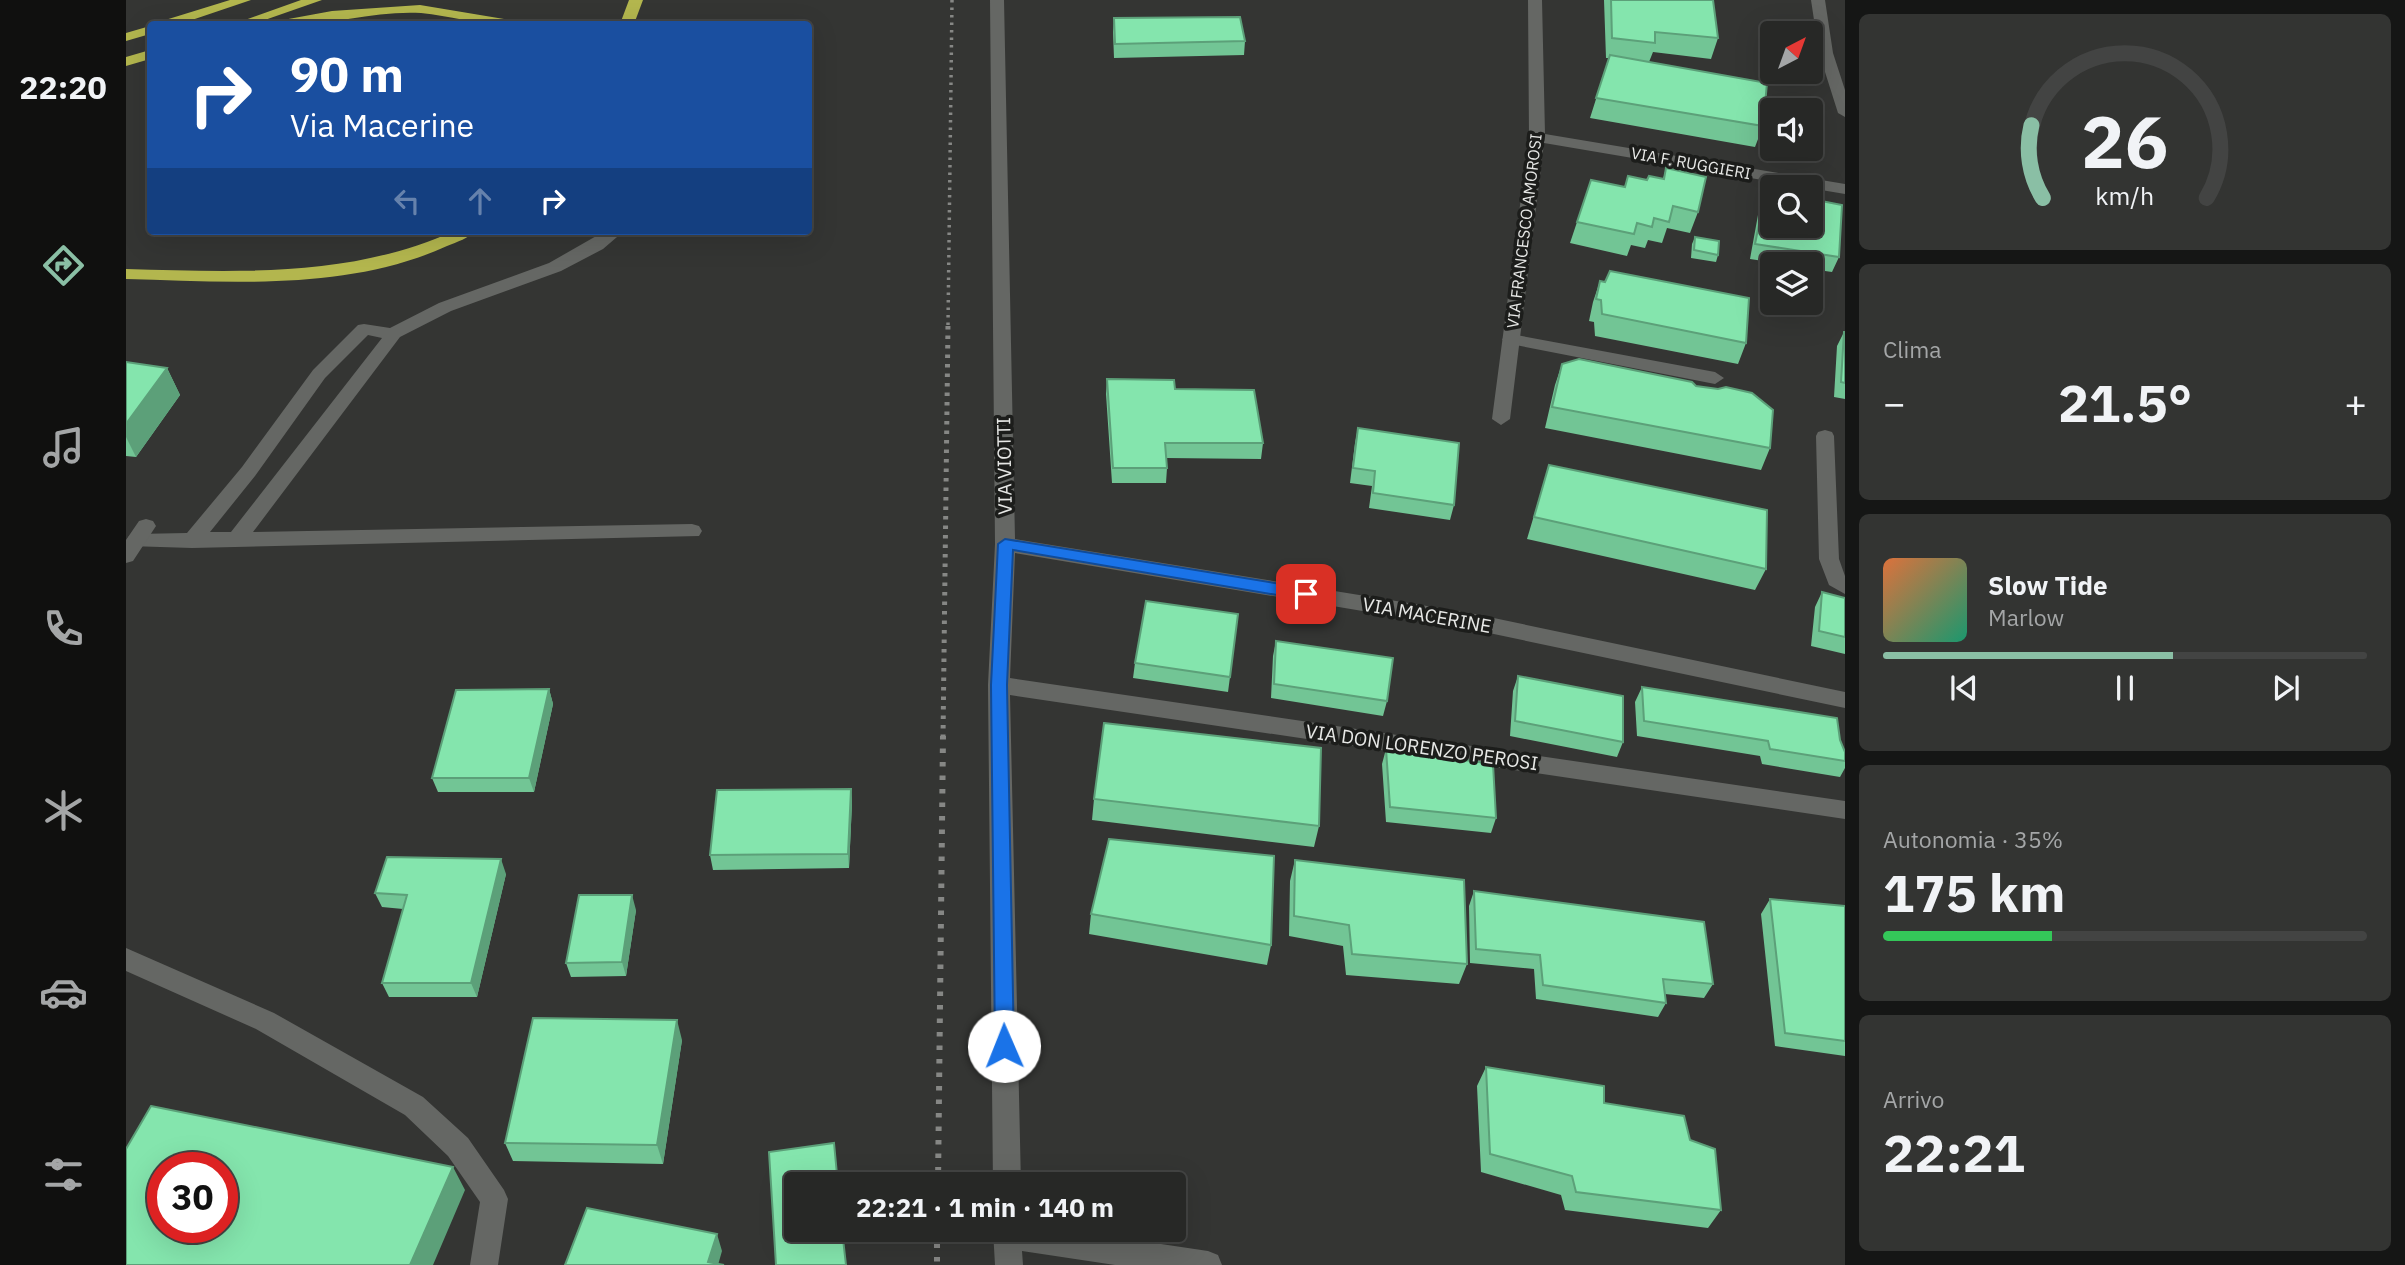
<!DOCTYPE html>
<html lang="it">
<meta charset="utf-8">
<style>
:root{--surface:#272826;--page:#333432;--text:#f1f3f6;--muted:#a4a6a7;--line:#434443;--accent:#8abfa5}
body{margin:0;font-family:"IBM Plex Sans",sans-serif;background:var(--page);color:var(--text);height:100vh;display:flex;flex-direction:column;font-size:26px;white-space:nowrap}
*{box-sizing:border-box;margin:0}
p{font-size:23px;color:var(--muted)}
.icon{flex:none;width:38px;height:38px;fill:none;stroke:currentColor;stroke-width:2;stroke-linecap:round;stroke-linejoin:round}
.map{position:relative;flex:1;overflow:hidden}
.details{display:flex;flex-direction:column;gap:14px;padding:14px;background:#151615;width:560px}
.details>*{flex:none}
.top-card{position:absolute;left:21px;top:21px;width:665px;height:214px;border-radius:7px;box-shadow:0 7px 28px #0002,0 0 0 2px var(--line);background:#1a4fa0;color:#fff;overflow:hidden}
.needle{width:46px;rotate:41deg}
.controls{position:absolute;left:1634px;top:21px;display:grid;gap:14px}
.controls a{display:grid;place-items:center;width:63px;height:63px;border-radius:7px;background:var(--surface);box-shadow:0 7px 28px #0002,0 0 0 2px var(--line);font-size:35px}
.speed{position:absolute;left:21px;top:1152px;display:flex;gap:14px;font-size:35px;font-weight:700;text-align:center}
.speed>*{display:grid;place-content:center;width:91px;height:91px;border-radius:50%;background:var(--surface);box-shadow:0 7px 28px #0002,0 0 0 2px var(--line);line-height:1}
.speed .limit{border:10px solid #d22;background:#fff;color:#111}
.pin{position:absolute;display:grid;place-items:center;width:60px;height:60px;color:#fff;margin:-30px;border-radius:14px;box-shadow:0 4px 10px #0006}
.me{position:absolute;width:77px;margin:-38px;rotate:359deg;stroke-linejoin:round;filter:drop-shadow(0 0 5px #0008)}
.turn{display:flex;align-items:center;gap:24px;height:147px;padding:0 28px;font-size:32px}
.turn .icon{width:91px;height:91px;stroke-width:2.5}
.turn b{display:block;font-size:49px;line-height:60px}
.lanes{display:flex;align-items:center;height:66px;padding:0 28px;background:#0003;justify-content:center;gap:35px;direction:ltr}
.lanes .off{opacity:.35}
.big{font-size:52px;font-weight:700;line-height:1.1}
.details .widget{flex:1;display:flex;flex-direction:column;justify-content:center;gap:10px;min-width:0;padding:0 24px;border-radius:10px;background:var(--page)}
.details .dial{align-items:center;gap:0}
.dial svg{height:182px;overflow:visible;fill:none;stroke:var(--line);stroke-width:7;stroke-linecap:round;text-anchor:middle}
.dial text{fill:var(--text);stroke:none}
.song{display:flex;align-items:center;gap:21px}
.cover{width:84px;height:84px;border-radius:10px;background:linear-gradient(135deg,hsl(20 70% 55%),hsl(160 70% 35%))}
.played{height:7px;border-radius:4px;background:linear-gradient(90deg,var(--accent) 60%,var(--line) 60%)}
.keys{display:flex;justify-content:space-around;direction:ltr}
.heat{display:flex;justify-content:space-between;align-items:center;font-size:38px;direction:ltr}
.charge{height:10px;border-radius:5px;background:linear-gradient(90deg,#34c759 35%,var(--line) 0)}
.trip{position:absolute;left:658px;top:1172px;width:402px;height:70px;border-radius:7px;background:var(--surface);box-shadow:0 7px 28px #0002,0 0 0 2px var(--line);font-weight:700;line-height:70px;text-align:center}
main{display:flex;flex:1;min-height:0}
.menu{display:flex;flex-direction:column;width:126px;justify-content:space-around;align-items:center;background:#10100f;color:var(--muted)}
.menu .icon{width:49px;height:49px}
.menu .on{color:var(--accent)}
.menu b{font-size:32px;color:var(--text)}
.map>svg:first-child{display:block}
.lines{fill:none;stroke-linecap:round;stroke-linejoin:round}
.lane{fill:#656764;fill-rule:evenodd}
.street{fill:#656764;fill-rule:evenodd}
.highway{fill:#b3b64e;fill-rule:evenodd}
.rail-far2{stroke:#868785;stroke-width:3.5;stroke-dasharray:2.5 5;stroke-linecap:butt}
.rail-far1{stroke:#868785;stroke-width:5;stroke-dasharray:3.5 6;stroke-linecap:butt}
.rail{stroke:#868785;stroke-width:6;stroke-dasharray:4.5 9;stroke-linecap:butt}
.wall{fill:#72c595}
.shaded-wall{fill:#5ca079}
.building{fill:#84e5ad;stroke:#5ca079;stroke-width:2;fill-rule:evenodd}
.route{fill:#1a73e8;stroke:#114b97;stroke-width:2}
.labels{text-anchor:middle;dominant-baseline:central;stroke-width:7;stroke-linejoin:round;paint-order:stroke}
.far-street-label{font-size:16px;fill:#e7e8e6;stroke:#1c1d1b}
.street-label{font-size:19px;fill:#e7e8e6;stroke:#1c1d1b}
</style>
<main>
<nav class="menu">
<b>22:20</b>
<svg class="icon on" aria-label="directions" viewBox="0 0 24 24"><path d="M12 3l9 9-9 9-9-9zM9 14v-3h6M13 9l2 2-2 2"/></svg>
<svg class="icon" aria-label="music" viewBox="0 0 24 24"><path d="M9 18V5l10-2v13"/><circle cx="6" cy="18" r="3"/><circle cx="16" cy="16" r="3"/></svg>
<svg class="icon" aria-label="phone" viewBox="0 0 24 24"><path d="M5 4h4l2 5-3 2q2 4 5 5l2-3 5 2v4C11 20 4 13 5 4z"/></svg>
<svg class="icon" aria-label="climate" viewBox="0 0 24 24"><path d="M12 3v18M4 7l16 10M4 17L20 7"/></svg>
<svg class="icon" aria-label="car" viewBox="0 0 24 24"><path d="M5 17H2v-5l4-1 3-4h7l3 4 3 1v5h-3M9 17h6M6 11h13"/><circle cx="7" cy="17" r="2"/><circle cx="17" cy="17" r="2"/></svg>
<svg class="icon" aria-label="filters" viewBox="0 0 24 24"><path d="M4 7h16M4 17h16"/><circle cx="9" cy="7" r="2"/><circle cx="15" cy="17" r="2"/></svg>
</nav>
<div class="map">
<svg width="1719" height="1265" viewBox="0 0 1719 1265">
<rect width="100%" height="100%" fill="#343533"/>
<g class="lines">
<path class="lane" d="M479 231H498L477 249 435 271 325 311 274 337 127 532 566 524 573 526 576 531 573 536 66 548 3 546 0 541 3 536 10 534 61 533 116 467 187 370 232 325 238 324 264 328 313 303 423 263ZM242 335 256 338 105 532H84L129 476 199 378Z
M1385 334 1589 372 1598 378 1589 384 1379 343 1376 339Z
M1699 430 1706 432 1708 436 1713 559 1719 576V594L1703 585 1693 559 1690 436 1692 432Z"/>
<path class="street" d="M864 0H878L889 539 1344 613 1719 692V708L1344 629 889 553 884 678 1719 801V819L884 695 895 1185H867L862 685 869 544Z
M1402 0H1416L1419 134 1719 184V194L1418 143 1384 419 1375 425 1366 419 1403 137Z
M1685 0H1699L1707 53 1719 90V117L1712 113 1693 53Z
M20 519 27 521 30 526 7 561 0 563V540L13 521Z
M0 948 148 1013 297 1097 342 1138 378 1190 382 1199 372 1265H344L354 1202 322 1156 279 1115 130 1029 0 971Z
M867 1230H941L1082 1251 1092 1255 1096 1265H989L896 1251 897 1265H869Z"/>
<path class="highway" d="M104 0H125L54 24H34L36 21Z
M175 0H196L127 24H108Z
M503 0H517L508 24H494Z
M294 5 384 20 391 24C358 27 327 16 295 13 248 10 196 28 150 24L157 20 206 11Z
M24 26V34L0 41V33Z
M24 50V59L0 66V57Z
M328 231H349C343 238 331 242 321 246 223 291 105 282 0 279V269C111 272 224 278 328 231Z"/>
<path class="rail-far2" d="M822 325 826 0"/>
<path class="rail-far1" d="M817 738 822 323"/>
<path class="rail" d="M812 1185 817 736
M811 1230V1265"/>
</g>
<path class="wall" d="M1478 0H1587L1592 38 1585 59 1527 52 1523 62 1637 126 1629 147 1464 118 1483 58H1480Z
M988 18 1119 41 1118 55 988 58 987 32Z
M1540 168 1572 212 1564 233 1541 228 1536 243 1522 240 1519 248 1505 245 1501 256 1444 243 1451 222 1499 187 1521 180 1537 179Z
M1640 190 1713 257 1706 272 1685 269V264H1658L1624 259 1634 204Z
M1569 237 1592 255 1590 262 1565 258 1566 244Z
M1474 281 1620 343 1612 364 1469 336 1468 322 1463 321 1467 302Z
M1718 332H1719V399L1708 397 1711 346Z
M0 362 41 368 54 395 10 457 0 456Z
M1436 364 1570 386 1644 448 1635 470 1419 428 1429 385Z
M981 379 1049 389 1137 443 1135 459 1040 458 1041 468 1040 483H986L980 394Z
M1232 428 1328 505 1324 520 1243 508 1246 486 1224 483 1229 443Z
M1423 465 1640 569 1629 590 1401 539Z
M1696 592 1719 598V654L1685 646 1689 607Z
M1150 641 1261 701 1257 716 1145 698 1147 656Z
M1009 663 1104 677 1102 692 1007 678Z
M1392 676 1497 742 1491 757 1384 736 1387 691Z
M1516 687 1714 740 1719 752V768L1714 777 1636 764 1634 756 1511 736 1509 702Z
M423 689 427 704 408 792H312L306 778Z
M1260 749 1370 818 1365 833 1260 822 1256 764Z
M725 789 726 803 723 868 587 870 584 855Z
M968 799 1193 826 1188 847 966 820Z
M1169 860 1341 964 1333 984 1220 975 1217 946 1163 936 1164 881Z
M380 874 351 997H263L256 983 277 909 256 907 249 893Z
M1348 891 1587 984 1578 998 1539 994 1540 1003 1532 1017 1410 999 1408 969 1344 963 1343 906Z
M1644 899 1719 906V1056L1649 1046 1635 914Z
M510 910 500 976 445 977 440 963Z
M965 914 1145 945 1141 965 963 934Z
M556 1040 537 1164 387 1161 379 1143Z
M1360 1067 1478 1103 1595 1210 1582 1228 1439 1210 1435 1195 1355 1172 1351 1086Z"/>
<path class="shaded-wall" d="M41 368 54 395 10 457 0 437V424Z
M423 689 427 704 408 792 403 778Z
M725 789 726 803 723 868 722 854Z
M375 859 380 874 351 997 345 983Z
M506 895 510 910 500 976 496 962Z
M551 1020 556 1040 537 1164 531 1145Z
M327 1167 339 1190 307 1265H284Z
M591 1234 596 1251 592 1265 582 1262Z"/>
<path class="building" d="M1485 0H1587L1592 38 1529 32V43L1486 38Z
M1114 17 1119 41 989 44 988 18Z
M1484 55 1641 83 1637 126 1470 98Z
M1540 168 1580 177 1572 212 1547 206 1543 222 1528 218 1526 227 1511 223 1508 234 1451 222 1465 180 1499 187 1502 176 1521 180 1523 176 1538 179Z
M1640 190 1647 191V226H1685V199L1716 205 1713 257 1629 244Z
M1569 237 1593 241 1592 255 1568 250Z
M1484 271 1623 298 1620 343 1476 314 1475 300 1470 299 1474 281 1479 282Z
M1718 332H1719V383L1715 382Z
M1453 359 1566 382 1570 386 1592 389 1600 387 1626 393 1647 410 1644 448 1426 407 1436 364Z
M0 362 41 368 0 424Z
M981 379 1048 380 1049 389 1128 390 1137 443H1039L1041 468H987Z
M1232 428 1333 443 1328 505 1247 493 1249 471 1227 468Z
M1423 465 1641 510 1640 569 1408 517Z
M1696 592 1719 598V637L1693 631Z
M1020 601 1112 614 1104 677 1009 663Z
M1150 641 1267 658 1261 701 1148 684Z
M1392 676 1497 696V742L1389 721Z
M1516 687 1711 718 1714 740 1719 752V761L1644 749 1642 741 1518 721Z
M423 689 403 778H306L330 690Z
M978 723 1195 748 1193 826 968 799Z
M1260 749 1367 764 1370 818 1264 807Z
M725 789 722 854 584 855 591 790Z
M983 839 1148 856 1145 945 965 914Z
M261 857 375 859 345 983H256L281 895 249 893Z
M1169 860 1338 880 1341 964 1226 954 1223 925 1168 916Z
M1348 891 1578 922 1587 984 1537 979 1540 1003 1417 985 1414 955 1350 949Z
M453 895H506L496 962 440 963Z
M1644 899 1719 906V1041L1659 1033Z
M407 1018 551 1020 531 1145 379 1143Z
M1360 1067 1478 1086V1103L1558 1116 1564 1140 1589 1149 1595 1210 1450 1192 1446 1176 1364 1154Z
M25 1106 327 1167 284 1265H0V1149ZM37 1167H96V1227H37Z
M708 1143 712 1185H670V1230H716L720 1265H650L643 1152Z
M461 1208 591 1234 582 1262 598 1265H439Z"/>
<path class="route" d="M879 539 1180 588 1187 594 1180 600 887 550 881 685 888 1046 885 1052 878 1055 872 1052 869 1046 865 685 872 544Z"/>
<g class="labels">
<g class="far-street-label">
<text transform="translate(1565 163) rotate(10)">VIA F. RUGGIERI</text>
<text transform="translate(1398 231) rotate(-83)">VIA FRANCESCO AMOROSI</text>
</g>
<g class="street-label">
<text transform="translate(878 466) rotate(-91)">VIA VIOTTI</text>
<text transform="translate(1301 615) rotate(10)">VIA MACERINE</text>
<text transform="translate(1296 747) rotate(8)">VIA DON LORENZO PEROSI</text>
</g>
</g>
</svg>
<div class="controls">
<a><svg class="needle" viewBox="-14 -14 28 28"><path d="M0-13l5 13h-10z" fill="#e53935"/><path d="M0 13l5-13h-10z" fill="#a4a6a7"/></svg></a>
<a><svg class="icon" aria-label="sound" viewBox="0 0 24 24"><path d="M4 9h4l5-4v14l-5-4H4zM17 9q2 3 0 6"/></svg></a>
<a><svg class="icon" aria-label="search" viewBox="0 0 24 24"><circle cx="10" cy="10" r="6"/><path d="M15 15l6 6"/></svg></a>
<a><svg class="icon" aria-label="layers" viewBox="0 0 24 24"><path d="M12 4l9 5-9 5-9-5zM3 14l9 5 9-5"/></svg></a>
</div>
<div class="speed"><div class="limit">30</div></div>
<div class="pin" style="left:1180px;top:594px;background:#d93025"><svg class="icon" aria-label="arrive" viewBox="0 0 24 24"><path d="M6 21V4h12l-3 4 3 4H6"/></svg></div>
<svg class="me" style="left:878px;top:1046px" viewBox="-20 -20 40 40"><circle r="19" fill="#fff"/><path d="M0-13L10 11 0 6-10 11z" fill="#1a73e8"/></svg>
<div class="trip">22:21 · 1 min · 140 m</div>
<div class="top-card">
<div class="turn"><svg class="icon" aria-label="right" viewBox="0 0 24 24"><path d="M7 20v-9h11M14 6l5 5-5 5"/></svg><div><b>90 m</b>Via Macerine</div></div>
<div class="lanes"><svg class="icon off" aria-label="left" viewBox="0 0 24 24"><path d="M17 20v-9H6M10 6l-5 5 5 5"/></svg><svg class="icon off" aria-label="ahead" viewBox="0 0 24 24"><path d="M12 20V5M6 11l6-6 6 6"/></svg><svg class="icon" aria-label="right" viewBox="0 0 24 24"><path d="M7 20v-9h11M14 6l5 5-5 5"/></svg></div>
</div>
</div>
<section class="details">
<div class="widget dial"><svg viewBox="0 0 100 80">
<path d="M14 69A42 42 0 1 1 86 69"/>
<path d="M14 69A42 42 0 0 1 9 37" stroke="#8abfa5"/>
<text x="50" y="56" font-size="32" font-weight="700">26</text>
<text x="50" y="72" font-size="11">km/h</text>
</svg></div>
<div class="widget"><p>Clima</p>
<div class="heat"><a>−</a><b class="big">21.5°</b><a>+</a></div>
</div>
<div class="widget">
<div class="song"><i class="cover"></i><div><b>Slow Tide</b><p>Marlow</p></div></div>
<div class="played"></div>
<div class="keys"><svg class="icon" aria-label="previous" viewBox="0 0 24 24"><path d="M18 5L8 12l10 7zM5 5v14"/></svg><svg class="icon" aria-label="pause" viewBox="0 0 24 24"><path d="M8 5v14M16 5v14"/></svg><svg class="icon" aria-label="next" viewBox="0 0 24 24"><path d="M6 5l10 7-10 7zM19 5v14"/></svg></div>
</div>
<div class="widget"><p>Autonomia · 35%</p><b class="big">175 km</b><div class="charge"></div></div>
<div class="widget"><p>Arrivo</p><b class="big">22:21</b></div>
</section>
</main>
